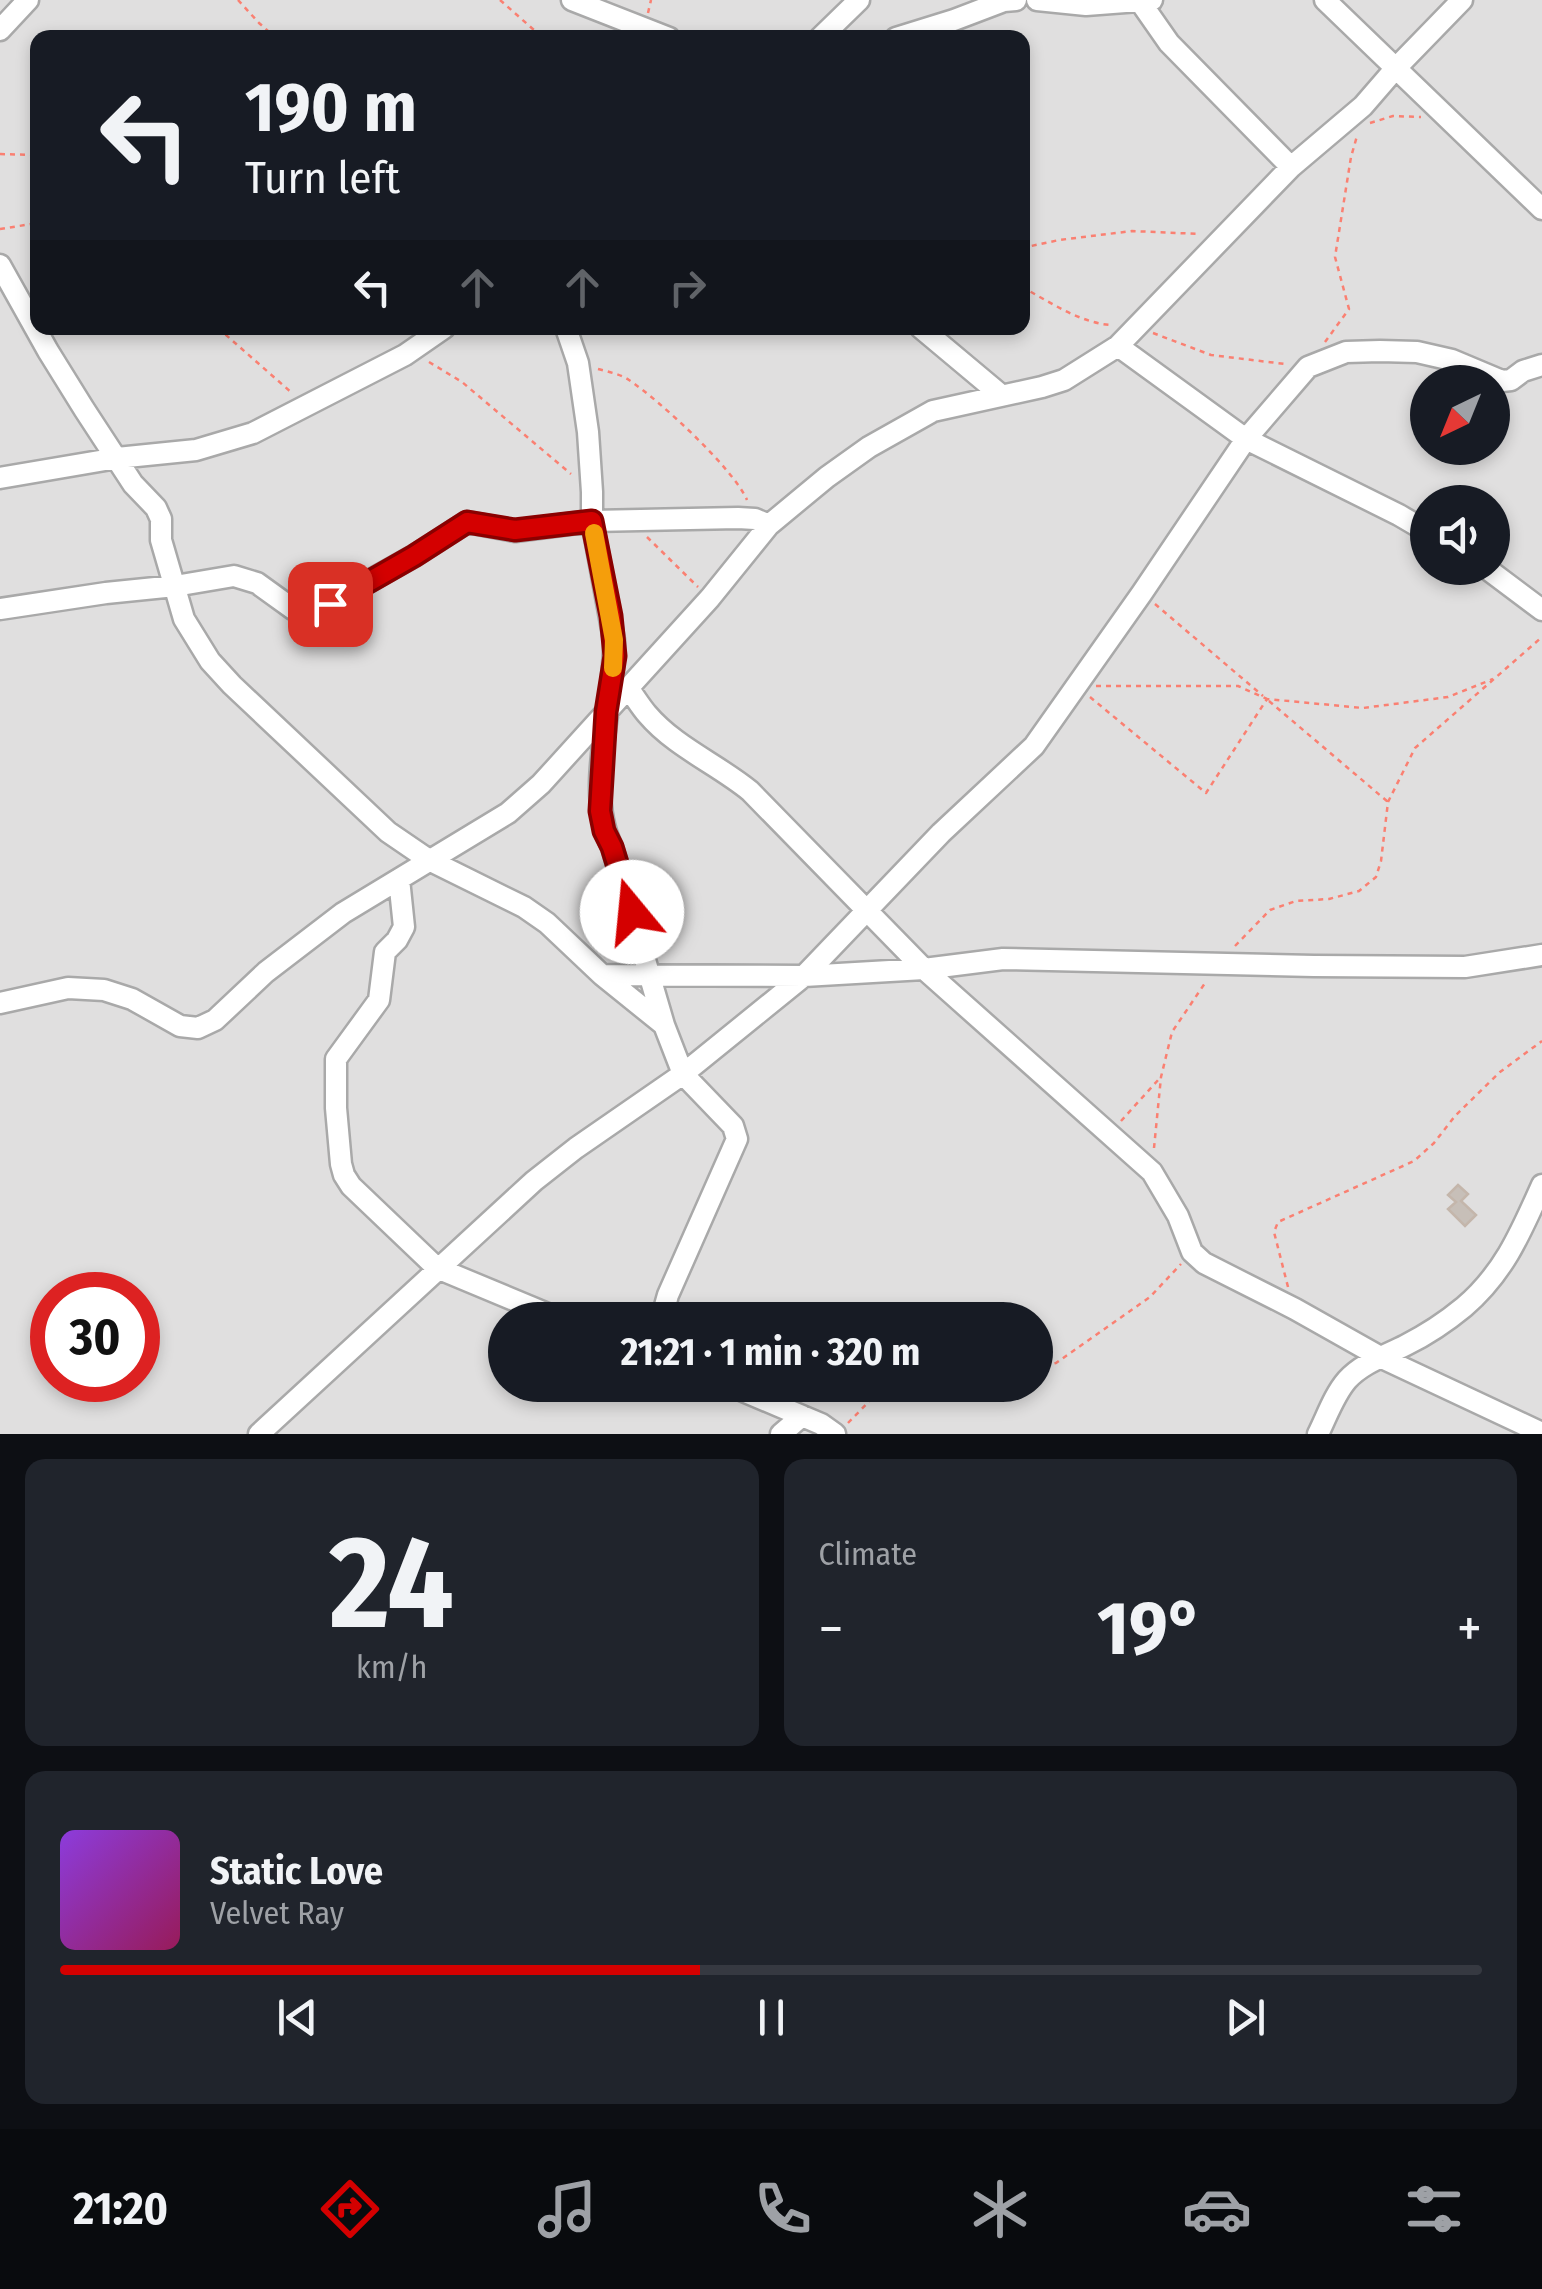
<!DOCTYPE html>
<meta charset="utf-8">
<style>
:root{--surface:#171b24;--page:#20242c;--text:#f1f3f6;--muted:#9ea1a6;--line:#363941;--accent:#d40000}
body{margin:0;font-family:"Fira Sans Condensed",sans-serif;background:var(--page);color:var(--text);height:100vh;display:flex;flex-direction:column;font-size:38px;white-space:nowrap}
*{box-sizing:border-box;margin:0}
p{font-size:32px;color:var(--muted)}
.icon{flex:none;width:55px;height:55px;fill:none;stroke:currentColor;stroke-width:2;stroke-linecap:round;stroke-linejoin:round}
.map{position:relative;height:1434px;overflow:hidden}
.sheet{display:flex;flex-direction:column;gap:25px;padding:25px;background:#0d0f14;flex:1}
.sheet>*{flex:none}
.banner{position:absolute;left:30px;top:30px;width:1000px;height:305px;border-radius:20px;box-shadow:0 5px 15px #0003;background:#171b24;color:var(--text);overflow:hidden}
.needle{width:65px;rotate:223deg}
.fabs{position:absolute;left:1410px;top:365px;display:grid;gap:20px}
.fabs a{display:grid;place-items:center;width:100px;height:100px;border-radius:50%;background:var(--surface);box-shadow:0 5px 15px #0003;font-size:50px}
.speed{position:absolute;left:30px;top:1272px;display:flex;gap:20px;font-size:50px;font-weight:700;text-align:center}
.speed>*{display:grid;place-content:center;width:130px;height:130px;border-radius:50%;background:var(--surface);box-shadow:0 5px 15px #0003;line-height:1}
.speed .limit{border:15px solid #d22;background:#fff;color:#111}
.pin{position:absolute;display:grid;place-items:center;width:85px;height:85px;color:#fff;margin:-42px;border-radius:20px;box-shadow:0 5px 15px #0006}
.me{position:absolute;width:110px;margin:-55px;rotate:343deg;stroke-linejoin:round;filter:drop-shadow(0 0 8px #0008)}
.turn{display:flex;align-items:center;gap:35px;height:210px;padding:0 50px;font-size:45px}
.turn .icon{width:130px;height:130px;stroke-width:2.5}
.turn b{display:block;font-size:70px;line-height:85px}
.lanes{display:flex;align-items:center;height:95px;padding:0 50px;background:#0003;justify-content:center;gap:50px;direction:ltr}
.lanes .off{opacity:.35}
.big{font-size:75px;font-weight:700;line-height:1.1}
.sheet .widget{flex:1;display:flex;flex-direction:column;justify-content:center;gap:15px;min-width:0;padding:0 35px;border-radius:20px;background:var(--page)}
.sheet .dial{align-items:center;gap:0}
.dial b{font-size:130px;line-height:1}
.song{display:flex;align-items:center;gap:30px}
.cover{width:120px;height:120px;border-radius:15px;background:linear-gradient(135deg,hsl(270 70% 55%),hsl(330 70% 35%))}
.played{height:10px;border-radius:5px;background:linear-gradient(90deg,var(--accent) 45%,var(--line) 45%)}
.keys{display:flex;justify-content:space-around;direction:ltr}
.heat{display:flex;justify-content:space-between;align-items:center;font-size:55px;direction:ltr}
.sheet .tiles{flex:1;display:grid;gap:25px;grid-template-columns:1fr 1fr}
.widget:last-child{grid-column:span 2}
.trip{position:absolute;left:488px;top:1302px;width:565px;height:100px;border-radius:50px;background:var(--surface);box-shadow:0 5px 15px #0003;font-weight:700;line-height:100px;text-align:center}
.dock{display:flex;height:160px;justify-content:space-around;align-items:center;background:#090b0e;color:var(--muted)}
.dock .icon{width:70px;height:70px}
.dock .selected{color:var(--accent)}
.dock b{font-size:45px;color:var(--text)}
.map>svg:first-child{display:block}
.residential{fill:#e0dfdf;fill-rule:evenodd}
.building{fill:#c7bfb8;stroke:#c4b6ab;stroke-width:2.5}
.lines{fill:none;stroke-linecap:round;stroke-linejoin:round}
.minor-casing{stroke:#a9a9a9;stroke-width:25}
.path{stroke:#fa8072;stroke-width:2.5;stroke-dasharray:5 5;stroke-linecap:butt}
.minor{stroke:#fff;stroke-width:20}
.route-casing{stroke:#8a0000;stroke-width:25}
.route{stroke:#d40000;stroke-width:18}
.slow{stroke:#f59e0b;stroke-width:18}
</style>
<div class="map">
<svg width="1542" height="1434" viewBox="0 0 1542 1434">
<rect width="100%" height="100%" fill="#f2efe9"/>
<path class="residential" d="M0 0H1542V1434H0ZM38 38H1022V328H38ZM1428 382H1492V448H1428ZM1428 502H1492V568H1428ZM52 1295H138V1380H52ZM505 1320H1035V1385H505Z"/>
<path class="building" d="M1458 1185 1468 1194 1461 1201 1476 1215 1465 1226 1448 1209 1456 1202 1448 1195Z"/>
<g class="lines">
<defs>
<path id="minor" d="M572 0 669 38
M1037 0 1086 5 1152 0
M1139 0 1169 43 1291 167
M1325 0 1542 209
M0 30 28 0
M820 38 859 0
M896 38 954 20 1004 1 1016 0
M0 265 48 351 84 409 133 484 156 508 161 519V540L184 619 210 661 232 685 388 832 429 860 524 907 547 923 602 975 664 1025
M566 328 578 363 588 432 592 492V521L614 640C616 704 583 788 612 847L664 1025 683 1074 733 1126 737 1139 668 1295 661 1320
M921 328 1001 395
M1118 346 1246 439 1399 515 1428 532
M0 478 117 458 196 450 253 433 405 355 444 328
M1486 568 1542 610
M0 609 106 593 175 586 234 576 257 583 293 609 302 613H312L414 556 467 522 515 531 592 521 738 518 755 519 769 525
M628 688C635 697 640 706 647 714 675 747 717 764 750 791L924 969 1152 1172 1178 1216 1192 1252 1204 1263 1295 1309 1382 1358 1542 1433
M399 879 404 927 397 940 385 952 379 1000 336 1059V1108L341 1164 344 1175 351 1186 437 1268 562 1320
M602 975 804 976 924 969 1003 959 1314 966 1465 967 1542 955
M0 1003 68 988 104 990 132 999 180 1026 198 1028 215 1020 266 972 343 913 508 813 541 784 710 598 769 525 827 477 869 447 933 411 1042 387 1064 380 1118 346 1291 167 1363 106 1395 69 1462 0
M729 1385 821 1424 835 1434
M259 1434 534 1181 576 1148 683 1074 804 976 941 833 1034 746 1142 593 1246 439 1308 367 1346 352 1380 351 1417 352 1452 360 1502 381 1511 380 1523 371 1542 365
M781 1434 802 1416
M1318 1434C1327 1416 1334 1395 1347 1380 1362 1363 1387 1355 1406 1345 1426 1335 1447 1321 1464 1307 1504 1273 1521 1232 1542 1185"/>
</defs>
<use href="#minor" class="minor-casing"/>
<path class="path" d="M238 0 259 23 276 38
M500 0 543 38
M648 13 651 0
M1370 123 1393 116 1421 117
M0 154 38 155
M0 229 38 223
M1022 248 1059 240 1132 231 1200 234
M1022 287C1050 302 1080 323 1111 325
M218 328 292 393
M1153 333 1211 355 1285 364
M1325 342 1349 309 1335 257 1351 157 1357 136
M429 362 462 382 571 474
M598 369C609 372 620 374 629 380 659 400 733 468 747 500
M647 537 698 587
M1155 604 1263 696
M1096 686H1238L1267 699
M1090 697 1206 793 1267 699 1363 708 1448 697 1493 679
M1269 701 1388 802
M1235 946 1270 910 1296 901 1329 899 1359 891 1376 877 1381 861 1388 802 1415 748 1542 637
M1121 1121 1159 1079
M1154 1148 1161 1077 1172 1032 1205 983
M1288 1287 1274 1232 1278 1222 1414 1161 1434 1143 1455 1116 1500 1072 1542 1041
M1035 1368 1056 1363 1150 1297 1181 1264
M848 1423 885 1385"/>
<use href="#minor" class="minor"/>
</g>
<g class="lines">
<defs>
<path id="route" d="M330 604 414 556 467 522 515 530 592 521 611 616 615 656 606 712 600 811 604 831 612 847 632 912"/>
</defs>
<use href="#route" class="route-casing"/>
<use href="#route" class="route"/>
<path class="slow" d="M594 533 614 640 613 668"/>
</g>
</svg>
<div class="fabs">
<a><svg class="needle" viewBox="-14 -14 28 28"><path d="M0-13l5 13h-10z" fill="#e53935"/><path d="M0 13l5-13h-10z" fill="#9ea1a6"/></svg></a>
<a><svg class="icon" aria-label="sound" viewBox="0 0 24 24"><path d="M4 9h4l5-4v14l-5-4H4zM17 9q2 3 0 6"/></svg></a>
</div>
<div class="speed"><div class="limit">30</div></div>
<div class="pin" style="left:330px;top:604px;background:#d93025"><svg class="icon" aria-label="arrive" viewBox="0 0 24 24"><path d="M6 21V4h12l-3 4 3 4H6"/></svg></div>
<svg class="me" style="left:632px;top:912px" viewBox="-20 -20 40 40"><circle r="19" fill="#fff"/><path d="M0-13L10 11 0 6-10 11z" fill="#d40000"/></svg>
<div class="trip">21:21 · 1 min · 320 m</div>
<div class="banner">
<div class="turn"><svg class="icon" aria-label="left" viewBox="0 0 24 24"><path d="M17 20v-9H6M10 6l-5 5 5 5"/></svg><div><b>190 m</b>Turn left</div></div>
<div class="lanes"><svg class="icon" aria-label="left" viewBox="0 0 24 24"><path d="M17 20v-9H6M10 6l-5 5 5 5"/></svg><svg class="icon off" aria-label="ahead" viewBox="0 0 24 24"><path d="M12 20V5M6 11l6-6 6 6"/></svg><svg class="icon off" aria-label="ahead" viewBox="0 0 24 24"><path d="M12 20V5M6 11l6-6 6 6"/></svg><svg class="icon off" aria-label="right" viewBox="0 0 24 24"><path d="M7 20v-9h11M14 6l5 5-5 5"/></svg></div>
</div>
</div>
<section class="sheet">
<div class="tiles">
<div class="widget dial"><b>24</b><p>km/h</p></div>
<div class="widget"><p>Climate</p>
<div class="heat"><a>−</a><b class="big">19°</b><a>+</a></div>
</div>
<div class="widget">
<div class="song"><i class="cover"></i><div><b>Static Love</b><p>Velvet Ray</p></div></div>
<div class="played"></div>
<div class="keys"><svg class="icon" aria-label="previous" viewBox="0 0 24 24"><path d="M18 5L8 12l10 7zM5 5v14"/></svg><svg class="icon" aria-label="pause" viewBox="0 0 24 24"><path d="M8 5v14M16 5v14"/></svg><svg class="icon" aria-label="next" viewBox="0 0 24 24"><path d="M6 5l10 7-10 7zM19 5v14"/></svg></div>
</div>
</div>
</section>
<nav class="dock">
<b>21:20</b>
<svg class="icon selected" aria-label="directions" viewBox="0 0 24 24"><path d="M12 3l9 9-9 9-9-9zM9 14v-3h6M13 9l2 2-2 2"/></svg>
<svg class="icon" aria-label="music" viewBox="0 0 24 24"><path d="M9 18V5l10-2v13"/><circle cx="6" cy="18" r="3"/><circle cx="16" cy="16" r="3"/></svg>
<svg class="icon" aria-label="phone" viewBox="0 0 24 24"><path d="M5 4h4l2 5-3 2q2 4 5 5l2-3 5 2v4C11 20 4 13 5 4z"/></svg>
<svg class="icon" aria-label="climate" viewBox="0 0 24 24"><path d="M12 3v18M4 7l16 10M4 17L20 7"/></svg>
<svg class="icon" aria-label="car" viewBox="0 0 24 24"><path d="M5 17H2v-5l4-1 3-4h7l3 4 3 1v5h-3M9 17h6M6 11h13"/><circle cx="7" cy="17" r="2"/><circle cx="17" cy="17" r="2"/></svg>
<svg class="icon" aria-label="filters" viewBox="0 0 24 24"><path d="M4 7h16M4 17h16"/><circle cx="9" cy="7" r="2"/><circle cx="15" cy="17" r="2"/></svg>
</nav>
